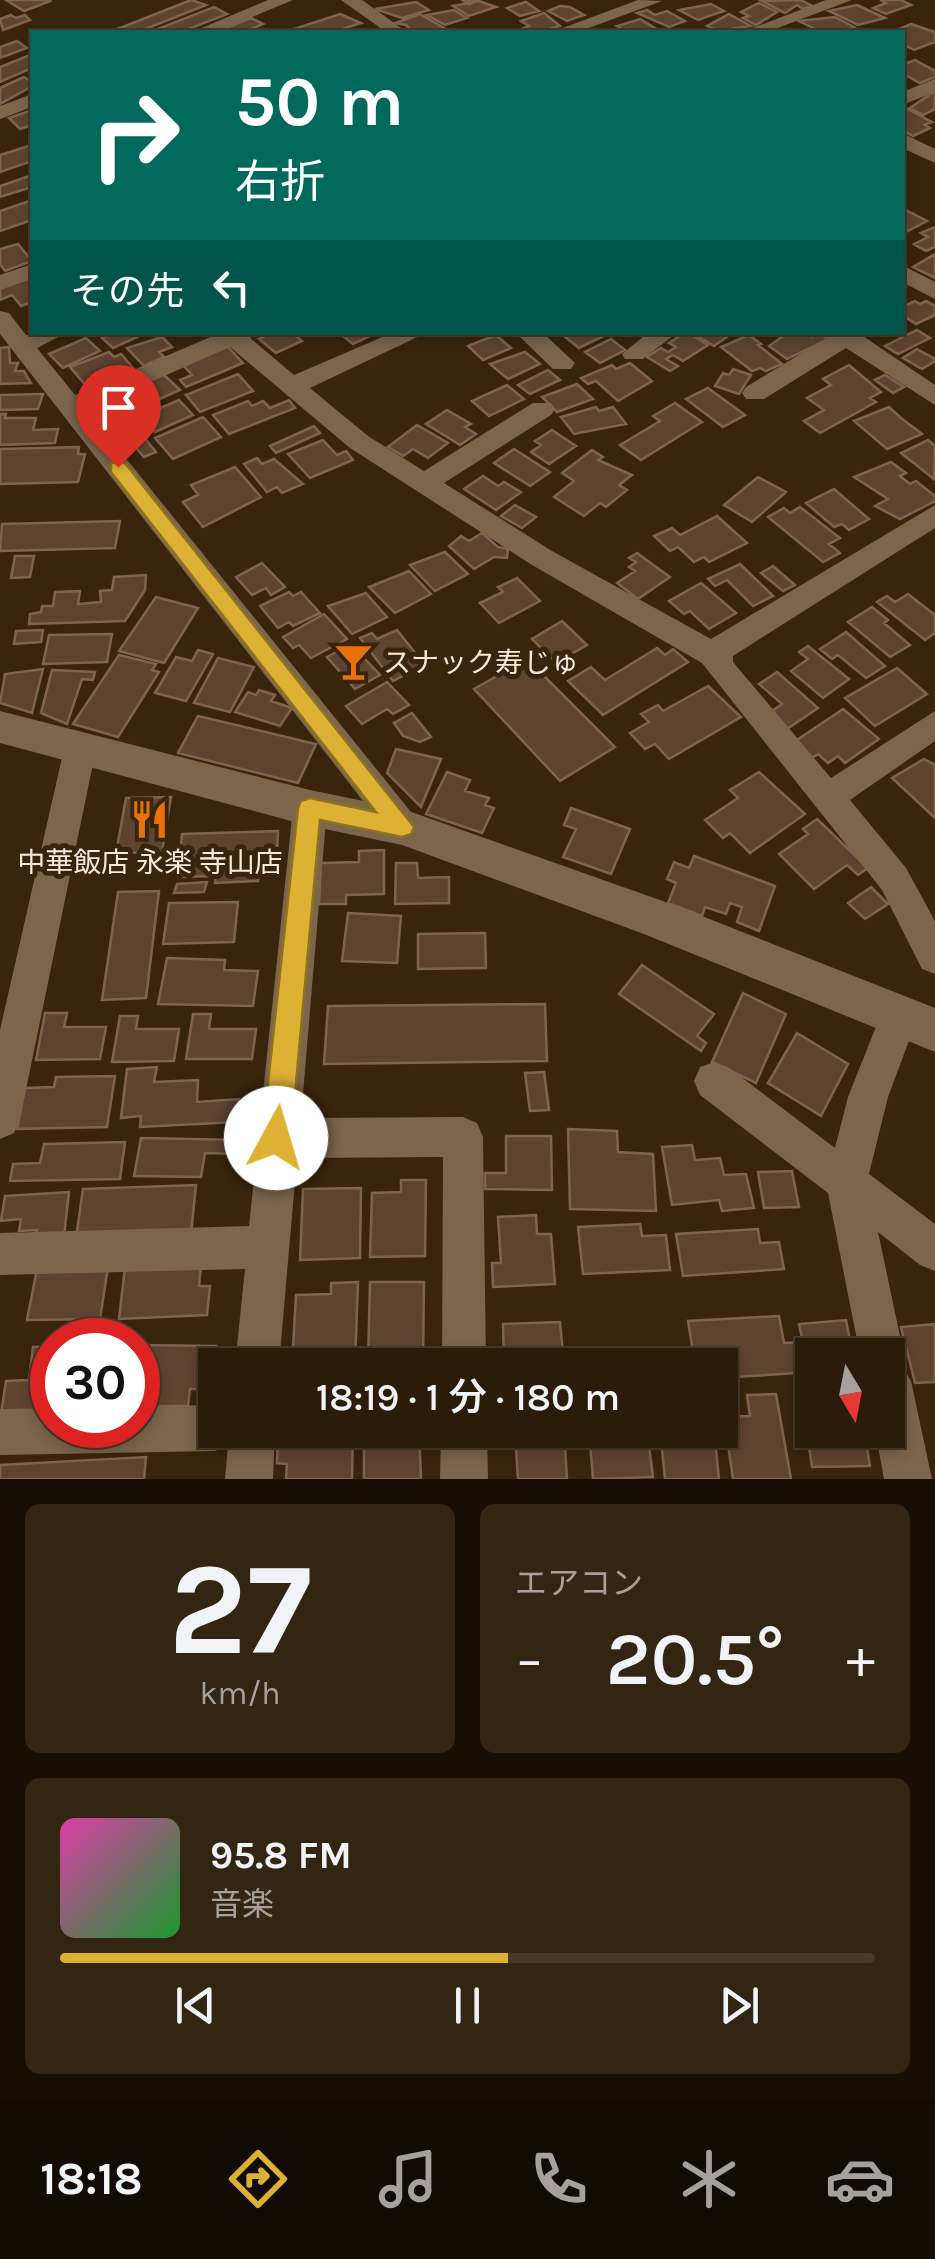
<!DOCTYPE html>
<html lang="ja">
<meta charset="utf-8">
<style>
:root{--surface:#2a1c08;--page:#322512;--text:#f1f3f6;--muted:#a5a19c;--line:#463a29;--accent:#ddb133}
body{margin:0;font-family:Karla,"Noto Sans JP",sans-serif;background:var(--page);color:var(--text);height:100vh;display:flex;flex-direction:column;font-size:38px;white-space:nowrap}
*{box-sizing:border-box;margin:0}
p{font-size:32px;color:var(--muted)}
.icon{flex:none;width:55px;height:55px;fill:none;stroke:currentColor;stroke-width:2;stroke-linecap:round;stroke-linejoin:round}
.map{position:relative;height:1479px;overflow:hidden}
.sheet{display:flex;flex-direction:column;gap:25px;padding:25px;background:#170f04;flex:1}
.sheet>*{flex:none}
.hud{position:absolute;left:30px;top:30px;width:875px;height:305px;border-radius:0px;box-shadow:0 5px 15px #0003,0 0 0 2px var(--line);background:#00695c;color:#fff;overflow:hidden}
.needle{width:65px;rotate:170deg}
.fabs{position:absolute;left:795px;top:1338px;display:grid;gap:20px}
.fabs a{display:grid;place-items:center;width:110px;height:110px;border-radius:0px;background:var(--surface);box-shadow:0 5px 15px #0003,0 0 0 2px var(--line);font-size:50px}
.speed{position:absolute;left:30px;top:1318px;display:flex;gap:20px;font-size:50px;font-weight:700;text-align:center}
.speed>*{display:grid;place-content:center;width:130px;height:130px;border-radius:50%;background:var(--surface);box-shadow:0 5px 15px #0003,0 0 0 2px var(--line);line-height:1}
.speed .limit{border:15px solid #d22;background:#fff;color:#111}
.pin{position:absolute;display:grid;place-items:center;width:85px;height:85px;color:#fff;margin:-102px -42px;border-radius:50% 50% 50% 0;rotate:-45deg;box-shadow:0 0 10px #0007}
.pin .icon{rotate:45deg}
.me{position:absolute;width:110px;margin:-55px;rotate:6deg;stroke-linejoin:round;filter:drop-shadow(0 0 8px #0008)}
.turn{display:flex;align-items:center;gap:35px;height:210px;padding:0 40px;font-size:45px}
.turn .icon{width:130px;height:130px;stroke-width:2.5}
.turn b{display:block;font-size:70px;line-height:85px}
.then{display:flex;align-items:center;height:95px;padding:0 40px;background:#0003;gap:20px;font-size:38px}
.big{font-size:75px;font-weight:600;line-height:1.1}
.sheet .tile{flex:1;display:flex;flex-direction:column;justify-content:center;gap:15px;min-width:0;padding:0 35px;border-radius:15px;background:var(--page)}
.sheet .dial{align-items:center;gap:0}
.dial b{font-size:130px;line-height:1}
.song{display:flex;align-items:center;gap:30px}
.cover{width:120px;height:120px;border-radius:15px;background:linear-gradient(135deg,hsl(320 70% 55%),hsl(130 70% 35%))}
.played{height:10px;border-radius:5px;background:linear-gradient(90deg,var(--accent) 55%,var(--line) 55%)}
.keys{display:flex;justify-content:space-around;direction:ltr}
.heat{display:flex;justify-content:space-between;align-items:center;font-size:55px;direction:ltr}
.sheet .tiles{flex:1;display:grid;gap:25px;grid-template-columns:1fr 1fr}
.tile:last-child{grid-column:span 2}
.trip{position:absolute;left:198px;top:1348px;width:540px;height:100px;border-radius:0px;background:var(--surface);box-shadow:0 5px 15px #0003,0 0 0 2px var(--line);font-weight:600;line-height:100px;text-align:center}
.tab-bar{display:flex;height:160px;justify-content:space-around;align-items:center;background:#110b03;color:var(--muted)}
.tab-bar .icon{width:70px;height:70px}
.tab-bar .selected{color:var(--accent)}
.tab-bar b{font-size:45px;color:var(--text)}
.map>svg:first-child{display:block}
.building{fill:#5e4330;stroke:#80634f;stroke-width:2.5}
.lines{fill:none;stroke-linecap:round;stroke-linejoin:round}
.minor{fill:#7b654b;fill-rule:evenodd}
.tertiary{fill:#7b654b;fill-rule:evenodd}
.route{fill:#ddb133;stroke:#907321;stroke-width:2.5}
.labels{text-anchor:middle;dominant-baseline:central;stroke-width:10;stroke-linejoin:round;paint-order:stroke}
.poi-label{font-size:28px;fill:#f7eadc;stroke:#38250b;text-anchor:start}
</style>
<div class="map">
<svg width="935" height="1479" viewBox="0 0 935 1479">
<rect width="100%" height="100%" fill="#38250b"/>
<path class="building" d="M6 0H48L50 1 24 11Z
M191 0 206 5 138 32 115 30Z
M801 0 812 6 803 9 797 5 785 13 762 1Z
M880 0H901L911 5 886 14 873 8 886 3Z
M479 1 496 7 469 16 453 6Z
M416 2 429 10 402 18 375 9Z
M526 2 539 11 520 16 507 8Z
M759 3 777 12 756 25 743 18 749 16 741 12Z
M711 4 724 11 698 20 679 10Z
M857 5 885 18 858 25 829 11Z
M560 6 570 7 584 15 567 21 548 11Z
M214 7 227 14 181 32H150Z
M454 10 467 18 445 25 427 15Z
M647 10 655 15 667 11 685 21 669 27 637 13Z
M544 13 560 26 539 32 524 28 529 26 521 21Z
M340 14 361 23 333 32H285Z
M420 14 444 28 413 32 406 25 395 23Z
M729 14 751 26 735 28 739 31 733 32H720L707 26Z
M11 15 16 18 25 15 30 20 3 30 0 19Z
M835 17 854 27 842 32H821L799 21Z
M251 18 263 24 244 32H216Z
M640 19 660 31 628 32 617 26Z
M911 24 935 32V42L914 50 902 44V32H899L903 31 899 29Z
M17 41 27 48 0 58V47Z
M32 54V68L0 82V67Z
M915 60 935 71V77L920 83 902 73V65Z
M24 77 32 82V90L29 88 0 104V88Z
M935 91V109L923 115 910 108Z
M904 107 932 122 925 125 930 128 913 136 902 130Z
M32 110V125L20 129 9 118Z
M32 145V161L0 172V155Z
M32 175V187L0 197V186Z
M32 200V220L0 231V211Z
M902 208 927 221 902 234Z
M935 227V247L926 251 914 244 928 237 921 233Z
M18 244 32 261 5 271 0 264V249Z
M935 254V278L913 267Z
M32 277V302L21 306 12 295 0 300V288Z
M915 301 920 304 926 301 935 306V315L916 324 902 315V307Z
M917 330 930 338 898 354 885 346Z
M115 332H148L113 348 102 338Z
M273 332H291L302 341 276 353 259 339Z
M338 332H378L353 344Z
M559 332H606L608 334 579 348Z
M686 332 708 345 683 361 673 355 666 359 678 366 670 371 647 357 661 348 668 352 676 347 669 343Z
M691 332H734L714 346Z
M789 332H805L812 337 819 333 828 339 787 359 769 346Z
M496 335 511 348 483 360 468 346Z
M749 335 761 344 758 345 782 364 766 371 760 368 752 371 721 347Z
M162 337 172 347 159 352 164 357 144 366 127 348Z
M86 338 100 351 63 368 49 354Z
M611 339 625 350 600 363 585 352Z
M227 346 243 363 186 387 180 380 192 375 182 364Z
M9 347 10 363H18L15 371H24L31 383 0 384V348Z
M917 349 935 359V361L922 369 903 358Z
M109 352 114 357 121 354 134 369 87 387 70 367Z
M525 352 540 364 508 379 490 364Z
M630 363 652 381 618 401 596 381 588 384 581 378 612 365 616 369Z
M849 365 881 392 870 398 876 402 820 433 804 421 824 410 807 398 831 385 823 379Z
M733 369 751 375 739 394 715 386 723 373 729 375Z
M548 370 560 380 530 394 518 385Z
M163 374 180 390 131 412 124 406 106 414 99 407Z
M238 374 253 391 200 412 186 395Z
M885 375 904 387 893 393 875 380Z
M577 384 593 399 557 412 542 397Z
M507 385 524 399 489 416 472 401Z
M708 388 745 415 723 427 686 399Z
M43 394 38 409 0 410V395Z
M179 400 193 415 155 432 141 416Z
M289 400 295 408 229 434 213 415 248 401 252 406 263 401 270 408Z
M675 403 702 422 641 460 620 445 660 421 653 416Z
M596 407 599 411 613 407 626 424 574 434 561 417Z
M889 407 901 418 922 434 887 449 854 421Z
M447 410 471 424 465 427 476 434 460 445 426 424Z
M0 414H6L5 418H36L33 430 58 429 55 443 0 445Z
M203 417 221 437 173 459 155 438Z
M417 425 448 443 428 458 413 449 403 456 388 447Z
M314 426 320 433 276 453 270 446Z
M552 430 576 446 549 464 531 452 541 445 535 441Z
M142 435 156 452 144 457 130 441Z
M323 440 337 455 346 451 353 460 310 478 288 454Z
M928 440 935 446 934 479 901 453Z
M79 447 78 454H85L78 482 0 484V449Z
M514 449 550 472 530 486 494 463Z
M592 450 603 457 598 460 632 475 619 485 627 490 606 507 600 503 584 516 554 497 574 481 562 473Z
M257 458 262 464 274 459 303 484 282 493 277 487 267 492 244 464Z
M891 462 906 473 900 476 910 484 916 481 935 496V501L900 519 875 506 888 499 854 477Z
M235 467 261 497 203 527 183 502 198 495 191 485Z
M483 476 498 486 504 482 521 492 496 510 464 489Z
M758 477 786 492 752 522 724 505Z
M834 489 869 519 849 530 842 524 834 527 806 503Z
M515 505 536 517 522 528 501 516Z
M800 507 840 538 829 544 840 553 823 562 768 517 784 508 790 513Z
M717 516 747 543 709 562 704 557 694 562 678 547 670 551 654 536 672 528 680 535Z
M120 521 115 548 0 551 2 524Z
M482 533 498 547 508 549 507 558 494 557 474 569 449 546 461 536 469 541Z
M445 552 468 574 435 591 410 565Z
M637 553 670 577 638 599 617 583 635 571 629 567 636 562 629 558Z
M15 556H34L30 577 11 578Z
M262 563 285 587 271 595 266 588 252 595 236 577Z
M740 564 773 596 753 606 727 580 715 586 708 579Z
M773 566 795 585 783 591 761 573Z
M409 571 431 594 395 613 369 587Z
M146 575 145 590 125 621 29 624 30 614 41 612 42 606H53L55 592 80 591 78 604 101 602 100 591 112 590 114 577Z
M517 578 540 601 499 623 480 603 503 592 498 587Z
M701 583 736 613 709 629 690 611 684 614 669 601Z
M289 592 293 596 301 592 320 613 293 626 289 622 278 628 260 606Z
M366 593 387 617 352 634 328 606Z
M908 594 935 615V633L925 640 877 602 887 596 895 602Z
M156 597 198 608 164 663 119 651Z
M872 607 888 620 884 623 910 645 890 657 848 622Z
M324 614 347 639 311 658 299 645 293 648 283 637Z
M562 621 587 645 556 663 532 639Z
M43 630 41 642 14 644 16 631Z
M397 630 425 665 393 681 360 638 372 633 377 639Z
M846 632 885 666 866 678 838 655 832 659 820 649Z
M112 634 107 662 43 664 49 635Z
M351 644 380 675 355 689 327 657Z
M808 646 849 679 823 698 791 671 808 659 799 652Z
M657 648 665 655 673 649 688 662 603 715 568 681 591 667 605 680Z
M198 650 213 654 186 701 155 693 176 657 192 661Z
M119 655 156 664 152 670 159 672 118 737 73 724Z
M218 658 254 667 230 712 194 703Z
M527 659 615 747 560 781 474 689Z
M897 668 927 694 875 726 845 698Z
M43 669 32 713 0 703 5 674Z
M52 670 95 672 93 680 82 679 67 724 41 713Z
M777 672 818 708 787 729 769 713 782 704 759 684Z
M387 682 409 705 393 714 387 709 362 724 346 706Z
M708 686 741 717 669 759 655 744 645 749 630 733 649 722 641 714 658 705 663 711Z
M259 690 275 695 271 701 292 708 280 726 235 712 248 692 256 695Z
M843 709 879 739 845 763 838 756 828 763 818 754 812 758 794 742Z
M412 713 431 737 420 742 403 736 394 723Z
M198 716 316 744 298 783 178 753Z
M396 749 441 759 421 807 387 773Z
M924 759 935 765V818L892 778Z
M447 772 470 780 465 791 489 798 485 805 494 808 482 833 426 814Z
M759 772 805 814 750 853 730 833 723 838 705 820 738 798 730 790Z
M171 797 162 852 116 853 126 798Z
M571 808 630 829 611 874 563 857 576 829 564 825Z
M817 819 868 868 858 875 847 865 814 889 779 854 808 834 803 829Z
M278 831 276 870 259 871 258 881 215 883 216 876 178 877 182 834Z
M384 850V894L346 895V904H319L321 863 359 862V851Z
M694 856 775 886 759 931 737 922 742 907 730 903 726 914 705 907 702 916 668 903 676 883 667 879 674 862 689 868Z
M396 863H417L418 878 449 877V903L395 904Z
M207 882 204 892 174 893 177 884Z
M871 887 888 904 865 919 848 903Z
M159 891 146 998 102 1000 118 892Z
M238 902 234 942 163 944 169 903Z
M348 913 401 916 397 963 342 961Z
M485 933 486 968 418 969V934Z
M167 958 225 960 224 970 258 971 253 1006 158 1004Z
M642 965 714 1014 697 1036 706 1043 701 1051 619 994Z
M743 993 786 1014 756 1083 712 1062Z
M545 1004 547 1061 324 1064 328 1006Z
M45 1013H67L64 1027H106L100 1059 36 1060Z
M193 1014H211L209 1029H256L252 1059H186Z
M120 1016H138L136 1029H179L174 1061 112 1062Z
M797 1033 848 1064 821 1116 768 1083Z
M157 1067 154 1082 198 1080 197 1102 239 1099 237 1122 140 1127 141 1116 121 1118 127 1069Z
M544 1072 549 1110 530 1111 525 1073Z
M115 1076 107 1127 17 1129 25 1088 54 1087 56 1077Z
M568 1129 617 1131 618 1152 653 1154 656 1211 570 1209Z
M506 1136H551L552 1190 485 1189V1173H506Z
M141 1138 243 1140 241 1154 205 1153 201 1177 134 1176Z
M125 1142 120 1179 10 1181 13 1164 40 1163 44 1144Z
M692 1145 695 1160 720 1158 724 1175 746 1174 754 1208 722 1211 719 1200 672 1205 662 1147Z
M792 1171 799 1207 764 1208 758 1172Z
M401 1180H426L425 1256 370 1257 372 1193 401 1192Z
M196 1185 191 1234 76 1238 83 1189Z
M361 1188 360 1258 300 1260 303 1189Z
M69 1192 64 1236 35 1238 37 1230 19 1231 21 1219 1 1221 5 1196Z
M536 1215 537 1234H551L555 1284 493 1287 492 1263H501L498 1217Z
M640 1224 642 1236 666 1235 670 1270 583 1274 578 1227Z
M758 1229 760 1243 779 1242 784 1269 683 1276 676 1234Z
M201 1265 199 1286H210L207 1315 119 1319 125 1267Z
M108 1267 100 1319 27 1320 37 1269Z
M358 1282 355 1365H292L296 1295 331 1294V1283Z
M370 1282H424L423 1362 368 1363Z
M779 1316 784 1343 803 1342 799 1324 846 1320 853 1355H812V1372L720 1378V1365H695L688 1321Z
M560 1322 564 1365H504L503 1324Z
M935 1324V1382L915 1383 901 1327Z
M138 1345 216 1346 211 1389H190L188 1406H138Z
M52 1346V1412L1 1414 6 1381 29 1380 33 1347Z
M812 1391V1430H864L870 1466 812 1467 801 1392Z
M776 1394 791 1479H733L724 1417 750 1416 747 1395Z
M278 1430H353L352 1479H286L287 1464 277 1463Z
M364 1430H419L421 1479H364Z
M589 1430H647L653 1477 593 1479Z
M660 1430H714L719 1479H665Z
M564 1431 567 1479H518L515 1432Z
M146 1457 144 1479H0V1465Z"/>
<g class="lines">
<path class="minor" d="M268 0H293L216 32H192Z
M341 0H362L407 32H386Z
M460 0H478V1L469 6Z
M638 0 662 1 578 32H552Z
M826 0H852L767 32H742Z
M935 79V92L902 105V92Z
M32 94V107L0 119V106Z
M902 133 935 149V163L902 148Z
M32 264V279L0 290V275Z
M902 265 935 282V299L902 282Z
M0 311 9 313 26 335 68 332 37 348 75 395 222 332H256L250 338 294 375 394 332H428L310 388 368 436 424 471 533 403H551L555 409 551 415 444 483 552 551 711 639 935 505V528L733 656V662L831 778 935 711V741L850 800 906 868 935 921V974L922 969 882 890 702 663 532 565 350 448 230 347 87 410 415 817 420 827 415 837 403 842 391 837 0 334Z
M515 332H542L575 363 571 369H553Z
M649 332H678L643 359H625L622 354Z
M828 332H857L935 385V405L846 348 764 399H746L742 393 746 387 830 336Z
M80 736 92 740 96 749 20 1119 14 1133 0 1139V1030L64 749 68 740Z
M310 794 322 798 327 808 301 1118 463 1117 477 1123 483 1137 486 1365H442L443 1157 297 1158 279 1365H235L245 1269 0 1275V1233L249 1226 293 808 298 798Z
M900 996 913 1001 919 1014 888 1097 869 1174 935 1224V1271L920 1265 878 1232 904 1355 901 1364 911 1381 932 1479H884L875 1430H888V1355H860L828 1193 700 1095 694 1081 700 1067 714 1062 728 1067 835 1148 848 1097 881 1014 887 1001Z
M215 1405V1430H275L273 1479H225L228 1446 215 1451 0 1455V1409L52 1408V1425H138V1406Z
M441 1430H487L488 1479H440Z"/>
<path class="tertiary" d="M0 711 310 790 403 809 674 905 935 1008V1052L644 934 402 845 310 826 0 743Z"/>
</g>
<path class="route" d="M118 461 125 463 414 827 411 834 402 837 320 820 291 1138 286 1147 276 1152 267 1147 262 1138 298 808 301 801 310 798 376 812 111 472V463Z"/>
<defs>
<symbol id="bar-bare" viewBox="-9 -9 18 18"><path d="M-6-5H6L.8 .8V4.5H3.5V6h-7V4.5H-.8V.8Z" fill="#e8710a" stroke="#38250b" stroke-width="2.5" paint-order="stroke"/></symbol>
<symbol id="restaurant-bare" viewBox="-9 -9 18 18"><path d="M-5-6h1v4h1v-4h1v4h1v-4h1v5L-1.5 .5V6h-2V.5L-5-1ZM5-6V6H3V1.5H1.5Q1.5-4 5-6Z" fill="#e8710a" stroke="#38250b" stroke-width="2.5" paint-order="stroke"/></symbol>
</defs>
<g fill-rule="evenodd">
<use href="#bar-bare" x="326" y="634" width="55" height="55"/>
<use href="#restaurant-bare" x="122" y="792" width="55" height="55"/>
</g>
<g class="labels">
<g class="poi-label">
<text x="383" y="662">スナック寿じゅ</text>
<text x="150" y="862" text-anchor="middle">中華飯店 永楽 寺山店</text>
</g>
</g>
</svg>
<div class="fabs">
<a><svg class="needle" viewBox="-14 -14 28 28"><path d="M0-13l5 13h-10z" fill="#e53935"/><path d="M0 13l5-13h-10z" fill="#a5a19c"/></svg></a>
</div>
<div class="speed"><div class="limit">30</div></div>
<div class="pin" style="left:118px;top:467px;background:#d93025"><svg class="icon" aria-label="arrive" viewBox="0 0 24 24"><path d="M6 21V4h12l-3 4 3 4H6"/></svg></div>
<svg class="me" style="left:276px;top:1138px" viewBox="-20 -20 40 40"><circle r="19" fill="#fff"/><path d="M0-13L10 11 0 6-10 11z" fill="#ddb133"/></svg>
<div class="trip">18:19 · 1 分 · 180 m</div>
<div class="hud">
<div class="turn"><svg class="icon" aria-label="right" viewBox="0 0 24 24"><path d="M7 20v-9h11M14 6l5 5-5 5"/></svg><div><b>50 m</b>右折</div></div>
<div class="then">その先<svg class="icon" aria-label="left" viewBox="0 0 24 24"><path d="M17 20v-9H6M10 6l-5 5 5 5"/></svg></div>
</div>
</div>
<section class="sheet">
<div class="tiles">
<div class="tile dial"><b>27</b><p>km/h</p></div>
<div class="tile"><p>エアコン</p>
<div class="heat"><a>−</a><b class="big">20.5°</b><a>+</a></div>
</div>
<div class="tile">
<div class="song"><i class="cover"></i><div><b>95.8 FM</b><p>音楽</p></div></div>
<div class="played"></div>
<div class="keys"><svg class="icon" aria-label="previous" viewBox="0 0 24 24"><path d="M18 5L8 12l10 7zM5 5v14"/></svg><svg class="icon" aria-label="pause" viewBox="0 0 24 24"><path d="M8 5v14M16 5v14"/></svg><svg class="icon" aria-label="next" viewBox="0 0 24 24"><path d="M6 5l10 7-10 7zM19 5v14"/></svg></div>
</div>
</div>
</section>
<nav class="tab-bar">
<b>18:18</b>
<svg class="icon selected" aria-label="directions" viewBox="0 0 24 24"><path d="M12 3l9 9-9 9-9-9zM9 14v-3h6M13 9l2 2-2 2"/></svg>
<svg class="icon" aria-label="music" viewBox="0 0 24 24"><path d="M9 18V5l10-2v13"/><circle cx="6" cy="18" r="3"/><circle cx="16" cy="16" r="3"/></svg>
<svg class="icon" aria-label="phone" viewBox="0 0 24 24"><path d="M5 4h4l2 5-3 2q2 4 5 5l2-3 5 2v4C11 20 4 13 5 4z"/></svg>
<svg class="icon" aria-label="climate" viewBox="0 0 24 24"><path d="M12 3v18M4 7l16 10M4 17L20 7"/></svg>
<svg class="icon" aria-label="car" viewBox="0 0 24 24"><path d="M5 17H2v-5l4-1 3-4h7l3 4 3 1v5h-3M9 17h6M6 11h13"/><circle cx="7" cy="17" r="2"/><circle cx="17" cy="17" r="2"/></svg>
</nav>
